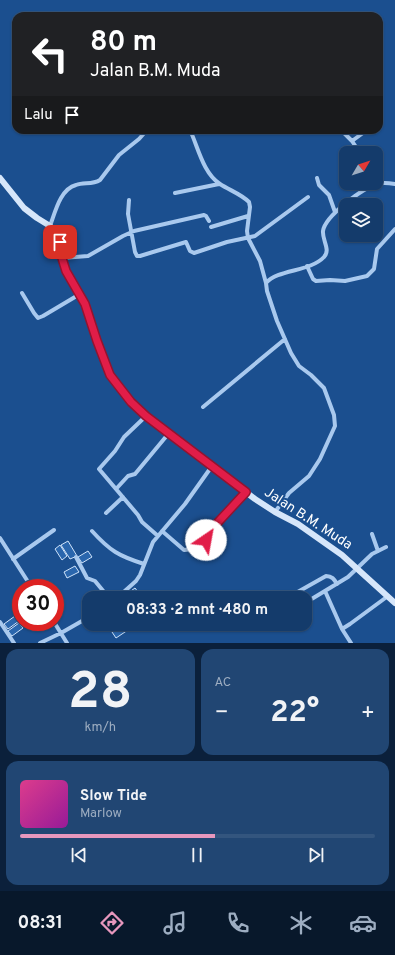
<!DOCTYPE html>
<html lang="id">
<meta charset="utf-8">
<style>
:root{--surface:#143b6b;--page:#214673;--text:#f1f3f6;--muted:#9dadc1;--line:#33557e;--accent:#e797bd}
body{margin:0;font-family:Overpass,sans-serif;background:var(--page);color:var(--text);height:100vh;display:flex;flex-direction:column;font-size:15px;white-space:nowrap}
*{box-sizing:border-box;margin:0}
p{font-size:13px;color:var(--muted)}
.icon{flex:none;width:22px;height:22px;fill:none;stroke:currentColor;stroke-width:2;stroke-linecap:round;stroke-linejoin:round}
.map{position:relative;height:643px;overflow:hidden}
.side{display:flex;flex-direction:column;gap:6px;padding:6px;background:#0b203b;flex:1}
.side>*{flex:none}
.top-card{position:absolute;left:12px;top:12px;width:371px;height:122px;border-radius:12px;box-shadow:0 1px 3px #0004,0 0 0 1px var(--line);background:#202124;color:#fff;overflow:hidden}
.needle{width:26px;rotate:51deg}
.tools{position:absolute;left:339px;top:146px;display:grid;gap:8px}
.tools a{display:grid;place-items:center;width:44px;height:44px;border-radius:8px;background:var(--surface);box-shadow:0 1px 3px #0004,0 0 0 1px var(--line);font-size:20px}
.speed{position:absolute;left:12px;top:579px;display:flex;gap:8px;font-size:20px;font-weight:700;text-align:center}
.speed>*{display:grid;place-content:center;width:52px;height:52px;border-radius:50%;background:var(--surface);box-shadow:0 1px 3px #0004,0 0 0 1px var(--line);line-height:1}
.speed .limit{border:6px solid #d22;background:#fff;color:#111}
.pin{position:absolute;display:grid;place-items:center;width:34px;height:34px;color:#fff;margin:-17px;border-radius:8px;box-shadow:0 2px 6px #0006}
.me{position:absolute;width:44px;margin:-22px;rotate:33deg;stroke-linejoin:round;filter:drop-shadow(0 0 3px #0008)}
.turn{display:flex;align-items:center;gap:14px;height:84px;padding:0 12px;font-size:18px}
.turn .icon{width:52px;height:52px;stroke-width:2.5}
.turn b{display:block;font-size:28px;line-height:34px}
.then{display:flex;align-items:center;height:38px;padding:0 12px;background:#0003;gap:8px;font-size:15px}
.big{font-size:30px;font-weight:700;line-height:1.1}
.side .tile{flex:1;display:flex;flex-direction:column;justify-content:center;gap:6px;min-width:0;padding:0 14px;border-radius:12px;background:var(--page)}
.side .dial{align-items:center;gap:0}
.dial b{font-size:52px;line-height:1}
.song{display:flex;align-items:center;gap:12px}
.cover{width:48px;height:48px;border-radius:6px;background:linear-gradient(135deg,hsl(330 70% 55%),hsl(300 70% 35%))}
.played{height:4px;border-radius:2px;background:linear-gradient(90deg,var(--accent) 55%,var(--line) 55%)}
.keys{display:flex;justify-content:space-around;direction:ltr}
.heat{display:flex;justify-content:space-between;align-items:center;font-size:22px;direction:ltr}
.side .tiles{flex:1;display:grid;gap:6px;grid-template-columns:1fr 1fr}
.tile:last-child{grid-column:span 2}
.trip{position:absolute;left:82px;top:591px;width:230px;height:40px;border-radius:12px;background:var(--surface);box-shadow:0 1px 3px #0004,0 0 0 1px var(--line);font-weight:700;line-height:40px;text-align:center}
.tab-bar{display:flex;height:64px;justify-content:space-around;align-items:center;background:#08182b;color:var(--muted)}
.tab-bar .icon{width:28px;height:28px}
.tab-bar .on{color:var(--accent)}
.tab-bar b{font-size:18px;color:var(--text)}
.map>svg:first-child{display:block}
.building{fill:#2a66ad;stroke:#cfe3fa}
.lines{fill:none;stroke-linecap:round;stroke-linejoin:round}
.street{stroke:#a9c9ee;stroke-width:4}
.secondary{stroke:#d6e6fa;stroke-width:6}
.route-casing{stroke:#92132f;stroke-width:10}
.route{stroke:#e11d48;stroke-width:7}
.labels{text-anchor:middle;dominant-baseline:central;stroke-width:4;stroke-linejoin:round;paint-order:stroke}
.street-label{font-size:14px;fill:#fff;stroke:#1b4f8f}
</style>
<div class="map">
<svg width="395" height="643" viewBox="0 0 395 643">
<rect width="100%" height="100%" fill="#1b4f8f"/>
<path class="building" d="M68 541 77 556 70 559 61 545Z
M60 545 67 556 62 560 55 549Z
M88 551 92 557 82 563 78 557Z
M75 566 79 572 67 578 64 572Z
M135 588 141 596 143 594 147 598H132L128 593Z
M55 591 59 598 55 601Z
M15 616 19 621 8 629 4 624Z
M19 623 23 628 12 636 8 631Z
M124 624 128 630 116 638 112 632Z"/>
<g class="lines">
<path class="street" d="M190 130C198 147 203 173 220 184 229 190 241 194 249 202L250 207 247 231 248 238 260 261 266 283
M341 130 352 141
M360 153 352 141 367 130
M342 155 346 161
M317 178 319 185 329 195 335 212
M361 183 366 189
M175 193 219 184
M129 200 128 214 135 252 137 256H140L186 242 190 251 194 253 227 242 255 236 308 197
M50 226C55 213 60 189 76 185 84 182 92 185 100 180L119 155 139 139 147 130
M211 227 248 216
M62 258 88 256 123 236 134 231 204 215 206 216 209 221
M307 266 313 279 316 281 330 280 345 281 367 276 374 269 377 249 395 229
M22 293 34 313 38 318 43 316 80 294
M203 407 285 339
M146 416 124 437 115 451 99 469 138 515 142 522 158 536
M116 489 128 476 135 474 169 433
M275 512 289 493 309 476 320 459 335 426 334 415 324 388 311 375 299 366 291 353 277 321 267 291 266 283C278 269 310 272 324 257 331 250 322 240 323 231 325 216 363 188 377 184 383 182 389 183 395 184
M106 513 123 497
M92 531C110 551 119 556 144 564
M162 531 184 550 205 548 206 535 246 492
M372 534 378 551
M0 538 32 588
M76 557 87 578 95 581 109 598
M13 559 54 530
M325 591 342 629 350 624 388 596
M117 598 136 581 140 575 153 542 185 504 212 466
M287 598 326 576C332 576 334 579 337 584
M305 603 348 577 372 554 386 547
M0 622 14 643
M54 622 67 643
M129 624 131 627
M286 624 290 630
M342 629 351 643
M40 643 61 633 89 617"/>
<path class="secondary" d="M0 178 24 208 37 218 50 226 58 236 61 242 62 258 67 271 85 304 97 341 110 375 131 402 146 416 255 499 275 512 298 524 342 555 395 603"/>
</g>
<g class="lines">
<defs>
<path id="route" d="M60 242 62 258 66 271 85 304 97 341 110 375 131 402 146 416 246 492 208 533 206 536V540"/>
</defs>
<use href="#route" class="route-casing"/>
<use href="#route" class="route"/>
</g>
<g class="labels">
<g class="street-label">
<text transform="translate(308 519) rotate(33)">Jalan B.M. Muda</text>
</g>
</g>
</svg>
<div class="tools">
<a><svg class="needle" viewBox="-14 -14 28 28"><path d="M0-13l5 13h-10z" fill="#e53935"/><path d="M0 13l5-13h-10z" fill="#9dadc1"/></svg></a>
<a><svg class="icon" aria-label="layers" viewBox="0 0 24 24"><path d="M12 4l9 5-9 5-9-5zM3 14l9 5 9-5"/></svg></a>
</div>
<div class="speed"><div class="limit">30</div></div>
<div class="pin" style="left:60px;top:242px;background:#d93025"><svg class="icon" aria-label="arrive" viewBox="0 0 24 24"><path d="M6 21V4h12l-3 4 3 4H6"/></svg></div>
<svg class="me" style="left:206px;top:540px" viewBox="-20 -20 40 40"><circle r="19" fill="#fff"/><path d="M0-13L10 11 0 6-10 11z" fill="#e11d48"/></svg>
<div class="trip">08:33 · 2 mnt · 480 m</div>
<div class="top-card">
<div class="turn"><svg class="icon" aria-label="left" viewBox="0 0 24 24"><path d="M17 20v-9H6M10 6l-5 5 5 5"/></svg><div><b>80 m</b>Jalan B.M. Muda</div></div>
<div class="then">Lalu<svg class="icon" aria-label="arrive" viewBox="0 0 24 24"><path d="M6 21V4h12l-3 4 3 4H6"/></svg></div>
</div>
</div>
<section class="side">
<div class="tiles">
<div class="tile dial"><b>28</b><p>km/h</p></div>
<div class="tile"><p>AC</p>
<div class="heat"><a>−</a><b class="big">22°</b><a>+</a></div>
</div>
<div class="tile">
<div class="song"><i class="cover"></i><div><b>Slow Tide</b><p>Marlow</p></div></div>
<div class="played"></div>
<div class="keys"><svg class="icon" aria-label="previous" viewBox="0 0 24 24"><path d="M18 5L8 12l10 7zM5 5v14"/></svg><svg class="icon" aria-label="pause" viewBox="0 0 24 24"><path d="M8 5v14M16 5v14"/></svg><svg class="icon" aria-label="next" viewBox="0 0 24 24"><path d="M6 5l10 7-10 7zM19 5v14"/></svg></div>
</div>
</div>
</section>
<nav class="tab-bar">
<b>08:31</b>
<svg class="icon on" aria-label="directions" viewBox="0 0 24 24"><path d="M12 3l9 9-9 9-9-9zM9 14v-3h6M13 9l2 2-2 2"/></svg>
<svg class="icon" aria-label="music" viewBox="0 0 24 24"><path d="M9 18V5l10-2v13"/><circle cx="6" cy="18" r="3"/><circle cx="16" cy="16" r="3"/></svg>
<svg class="icon" aria-label="phone" viewBox="0 0 24 24"><path d="M5 4h4l2 5-3 2q2 4 5 5l2-3 5 2v4C11 20 4 13 5 4z"/></svg>
<svg class="icon" aria-label="climate" viewBox="0 0 24 24"><path d="M12 3v18M4 7l16 10M4 17L20 7"/></svg>
<svg class="icon" aria-label="car" viewBox="0 0 24 24"><path d="M5 17H2v-5l4-1 3-4h7l3 4 3 1v5h-3M9 17h6M6 11h13"/><circle cx="7" cy="17" r="2"/><circle cx="17" cy="17" r="2"/></svg>
</nav>
